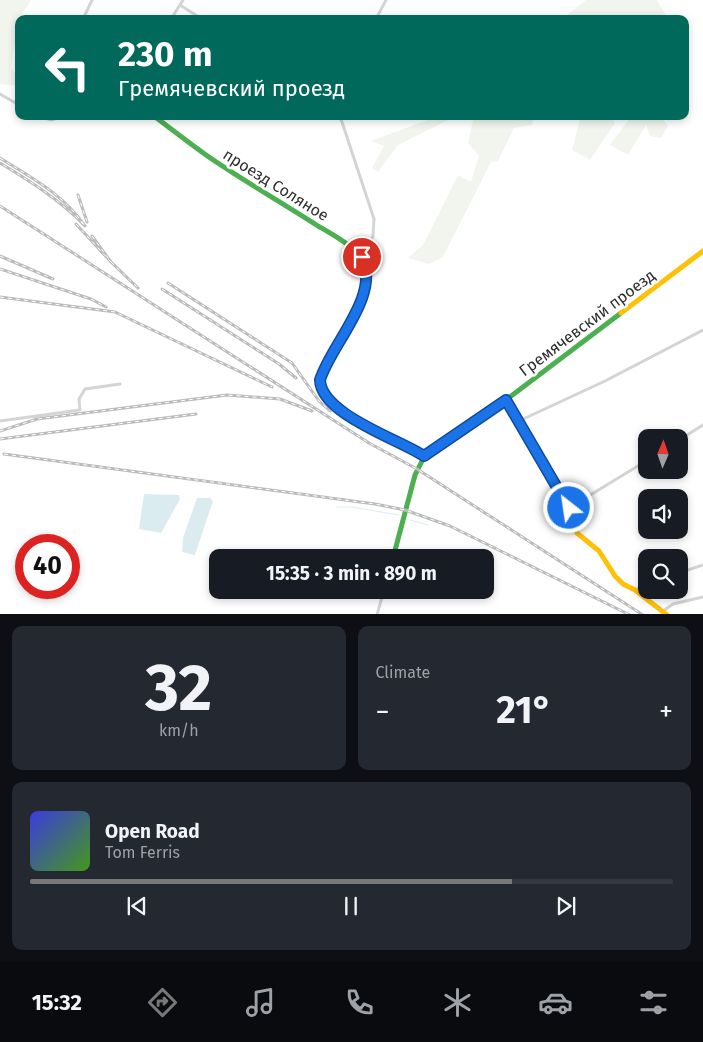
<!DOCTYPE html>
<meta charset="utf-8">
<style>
:root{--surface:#171b24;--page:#242831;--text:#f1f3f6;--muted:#9ea1a6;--line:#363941;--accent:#787878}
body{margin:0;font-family:"Fira Sans",sans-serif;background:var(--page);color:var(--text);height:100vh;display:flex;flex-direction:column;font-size:19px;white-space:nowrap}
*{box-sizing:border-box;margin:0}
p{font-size:16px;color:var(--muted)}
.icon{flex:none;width:28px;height:28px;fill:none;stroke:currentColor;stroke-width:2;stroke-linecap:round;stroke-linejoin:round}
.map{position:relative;height:614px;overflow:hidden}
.drawer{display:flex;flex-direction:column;gap:12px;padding:12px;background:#0d0f14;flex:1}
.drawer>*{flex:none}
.guide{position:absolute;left:15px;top:15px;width:674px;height:105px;border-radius:10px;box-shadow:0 2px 8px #0003;background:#00695c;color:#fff;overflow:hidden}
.needle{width:32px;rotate:2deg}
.fabs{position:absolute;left:638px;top:429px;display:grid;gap:10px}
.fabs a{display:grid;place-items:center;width:50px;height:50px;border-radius:10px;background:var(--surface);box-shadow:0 2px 8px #0003;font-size:25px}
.speed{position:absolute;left:15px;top:534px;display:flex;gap:10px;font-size:25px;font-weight:700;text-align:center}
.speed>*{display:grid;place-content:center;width:65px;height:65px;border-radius:50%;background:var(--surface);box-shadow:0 2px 8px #0003;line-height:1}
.speed .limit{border:8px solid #d22;background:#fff;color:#111}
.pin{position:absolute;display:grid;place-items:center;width:42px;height:42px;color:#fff;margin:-21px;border:2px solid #fff;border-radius:50%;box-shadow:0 1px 5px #0007}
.me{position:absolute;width:55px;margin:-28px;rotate:330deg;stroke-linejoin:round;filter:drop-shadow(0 0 4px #0008)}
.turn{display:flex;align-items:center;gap:18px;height:105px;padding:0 20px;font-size:22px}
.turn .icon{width:65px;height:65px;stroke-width:2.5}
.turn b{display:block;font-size:35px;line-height:42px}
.big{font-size:38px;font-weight:700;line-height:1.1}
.drawer .widget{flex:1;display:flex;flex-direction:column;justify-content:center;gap:8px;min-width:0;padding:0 18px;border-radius:10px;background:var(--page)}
.drawer .dial{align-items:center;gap:0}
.dial b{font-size:65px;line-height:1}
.song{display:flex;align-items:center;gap:15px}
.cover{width:60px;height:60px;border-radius:8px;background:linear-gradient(135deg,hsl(240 70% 55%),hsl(100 70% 35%))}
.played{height:5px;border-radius:2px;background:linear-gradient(90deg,var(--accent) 75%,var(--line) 75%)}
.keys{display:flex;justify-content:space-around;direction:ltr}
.heat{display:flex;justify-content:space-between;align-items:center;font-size:28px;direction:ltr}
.drawer .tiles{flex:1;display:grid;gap:12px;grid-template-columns:1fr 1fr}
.widget:last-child{grid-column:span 2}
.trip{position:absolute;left:209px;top:549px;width:285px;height:50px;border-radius:10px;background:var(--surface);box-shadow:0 2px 8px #0003;font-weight:700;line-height:50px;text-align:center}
.menu{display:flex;height:80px;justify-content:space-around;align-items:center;background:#090b0e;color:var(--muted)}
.menu .icon{width:35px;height:35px}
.menu .current{color:var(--accent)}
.menu b{font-size:22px;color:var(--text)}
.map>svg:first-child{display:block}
.green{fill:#f2f5ed}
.water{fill:#dbecf1}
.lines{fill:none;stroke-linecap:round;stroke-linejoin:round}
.stream{stroke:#dbecf1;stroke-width:1}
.street{stroke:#d4d4d4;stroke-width:3}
.fast{stroke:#4caf50;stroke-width:5}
.slow{stroke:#ffc107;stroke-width:5}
.rail-casing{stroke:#bbb;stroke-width:3}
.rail{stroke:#fff;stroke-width:1;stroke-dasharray:4;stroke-linecap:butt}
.route-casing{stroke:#114b97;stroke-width:12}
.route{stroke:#1a73e8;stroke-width:9}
.labels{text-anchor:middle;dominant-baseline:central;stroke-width:5;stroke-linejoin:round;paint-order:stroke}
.street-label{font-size:16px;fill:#2f2f2f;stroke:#fff}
</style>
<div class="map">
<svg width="703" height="615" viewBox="0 0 703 615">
<rect width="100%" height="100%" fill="#fff"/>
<path class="green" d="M0 0H31L19 19 11 67 19 79V86L0 84Z
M586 0H657L668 19H562Z
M433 116H456L398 145 378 172 372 168 384 146 371 141 430 119Z
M474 116H534L532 125 514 128 498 161 491 162 443 257 429 264 408 258 423 245 458 175 471 182 479 156 468 143Z
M581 116H612L615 123 590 160 572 150Z
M629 116H661L668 126 661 138 650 136 646 125 628 155 610 145 630 118Z"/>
<path class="water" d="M144 494 179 495 180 499 161 533 139 529Z
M197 498H210L213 501 195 555 182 552 183 538Z"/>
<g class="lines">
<path class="stream" d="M336 507H352L399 515
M410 520 428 525"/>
<path class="street" d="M180 5 202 19
M83 19 92 0
M171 19 183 0
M376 19 386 0
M0 94 19 105
M40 116 51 120 64 116
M340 116 374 219 373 236 362 257
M0 421 80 410 79 399 85 389 120 384
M519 421 605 381 703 330
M679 440 703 425
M569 508 646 461
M679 573 703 565
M635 590 646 583
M663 611 673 604 703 597
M377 615 384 590"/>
<path class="fast" d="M154 116C171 129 188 142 206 155 242 180 281 202 318 226 330 233 356 247 363 260 387 303 296 362 330 401 348 422 398 443 424 457
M393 558 415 475 424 457 506 400 621 313"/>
<path class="slow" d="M621 313 703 251
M506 400 569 508 577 533 599 551 615 576 623 584 635 590 667 615"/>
<defs>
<path id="rail" d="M0 158C32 178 63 194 85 226 60 200 30 181 0 163
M78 195 87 222
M0 206 369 443 417 469 643 615
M76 224 111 262 92 236
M0 256 53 279
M111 262 138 288
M0 269 91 299 106 307
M168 283 292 363 319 401 330 411
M162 289 279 364 296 378
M0 297 115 312 272 387
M0 431 37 419 227 395 280 399 312 411
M0 439 196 414
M4 454 375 504 405 510 450 526 630 615"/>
</defs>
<use href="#rail" class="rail-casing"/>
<use href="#rail" class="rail"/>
</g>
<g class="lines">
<defs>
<path id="route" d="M362 257C381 296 331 344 320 380 321 414 398 439 424 456L506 400 569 508"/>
</defs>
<use href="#route" class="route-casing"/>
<use href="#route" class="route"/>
</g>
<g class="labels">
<g class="street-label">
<text transform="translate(276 185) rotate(32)">проезд Соляное</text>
<text transform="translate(587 323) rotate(-37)">Гремячевский проезд</text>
</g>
</g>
</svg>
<div class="fabs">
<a><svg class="needle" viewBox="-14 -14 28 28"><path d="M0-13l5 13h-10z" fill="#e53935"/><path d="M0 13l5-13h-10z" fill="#9ea1a6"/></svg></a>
<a><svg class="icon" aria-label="sound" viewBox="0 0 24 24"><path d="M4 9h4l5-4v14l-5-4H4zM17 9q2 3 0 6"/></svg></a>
<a><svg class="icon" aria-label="search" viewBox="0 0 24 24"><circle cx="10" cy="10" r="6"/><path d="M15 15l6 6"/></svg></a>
</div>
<div class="speed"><div class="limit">40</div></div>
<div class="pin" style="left:362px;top:257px;background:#d93025"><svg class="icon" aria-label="arrive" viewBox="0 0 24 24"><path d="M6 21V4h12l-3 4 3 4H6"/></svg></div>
<svg class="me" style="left:569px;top:508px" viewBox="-20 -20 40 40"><circle r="17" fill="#1a73e8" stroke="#fff" stroke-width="3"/><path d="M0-11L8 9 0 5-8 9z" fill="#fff"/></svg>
<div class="trip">15:35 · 3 min · 890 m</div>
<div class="guide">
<div class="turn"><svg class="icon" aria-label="left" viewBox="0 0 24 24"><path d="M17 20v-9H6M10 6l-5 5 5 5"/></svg><div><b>230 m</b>Гремячевский проезд</div></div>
</div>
</div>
<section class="drawer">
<div class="tiles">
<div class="widget dial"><b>32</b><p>km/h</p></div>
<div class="widget"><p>Climate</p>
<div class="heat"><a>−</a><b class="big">21°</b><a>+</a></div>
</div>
<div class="widget">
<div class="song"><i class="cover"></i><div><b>Open Road</b><p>Tom Ferris</p></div></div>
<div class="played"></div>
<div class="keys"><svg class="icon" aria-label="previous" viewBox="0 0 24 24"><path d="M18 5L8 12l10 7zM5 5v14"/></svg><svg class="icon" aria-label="pause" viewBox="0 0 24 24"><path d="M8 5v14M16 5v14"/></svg><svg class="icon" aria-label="next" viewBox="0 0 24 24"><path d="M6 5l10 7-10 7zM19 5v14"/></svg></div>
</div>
</div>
</section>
<nav class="menu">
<b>15:32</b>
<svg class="icon current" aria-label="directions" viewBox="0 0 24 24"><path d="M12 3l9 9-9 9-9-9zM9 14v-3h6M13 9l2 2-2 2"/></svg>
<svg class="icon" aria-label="music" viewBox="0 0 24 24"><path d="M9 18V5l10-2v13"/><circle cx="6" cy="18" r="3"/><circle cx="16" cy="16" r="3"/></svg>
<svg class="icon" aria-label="phone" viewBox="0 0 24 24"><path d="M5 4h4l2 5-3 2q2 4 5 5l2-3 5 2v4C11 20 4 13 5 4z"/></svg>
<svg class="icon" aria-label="climate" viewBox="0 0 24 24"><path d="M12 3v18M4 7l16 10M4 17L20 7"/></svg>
<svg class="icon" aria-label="car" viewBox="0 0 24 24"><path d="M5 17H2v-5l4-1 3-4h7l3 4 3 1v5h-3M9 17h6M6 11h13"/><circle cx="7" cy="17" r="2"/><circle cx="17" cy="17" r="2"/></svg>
<svg class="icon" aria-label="filters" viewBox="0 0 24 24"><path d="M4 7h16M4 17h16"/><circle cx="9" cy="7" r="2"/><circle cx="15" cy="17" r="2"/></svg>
</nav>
